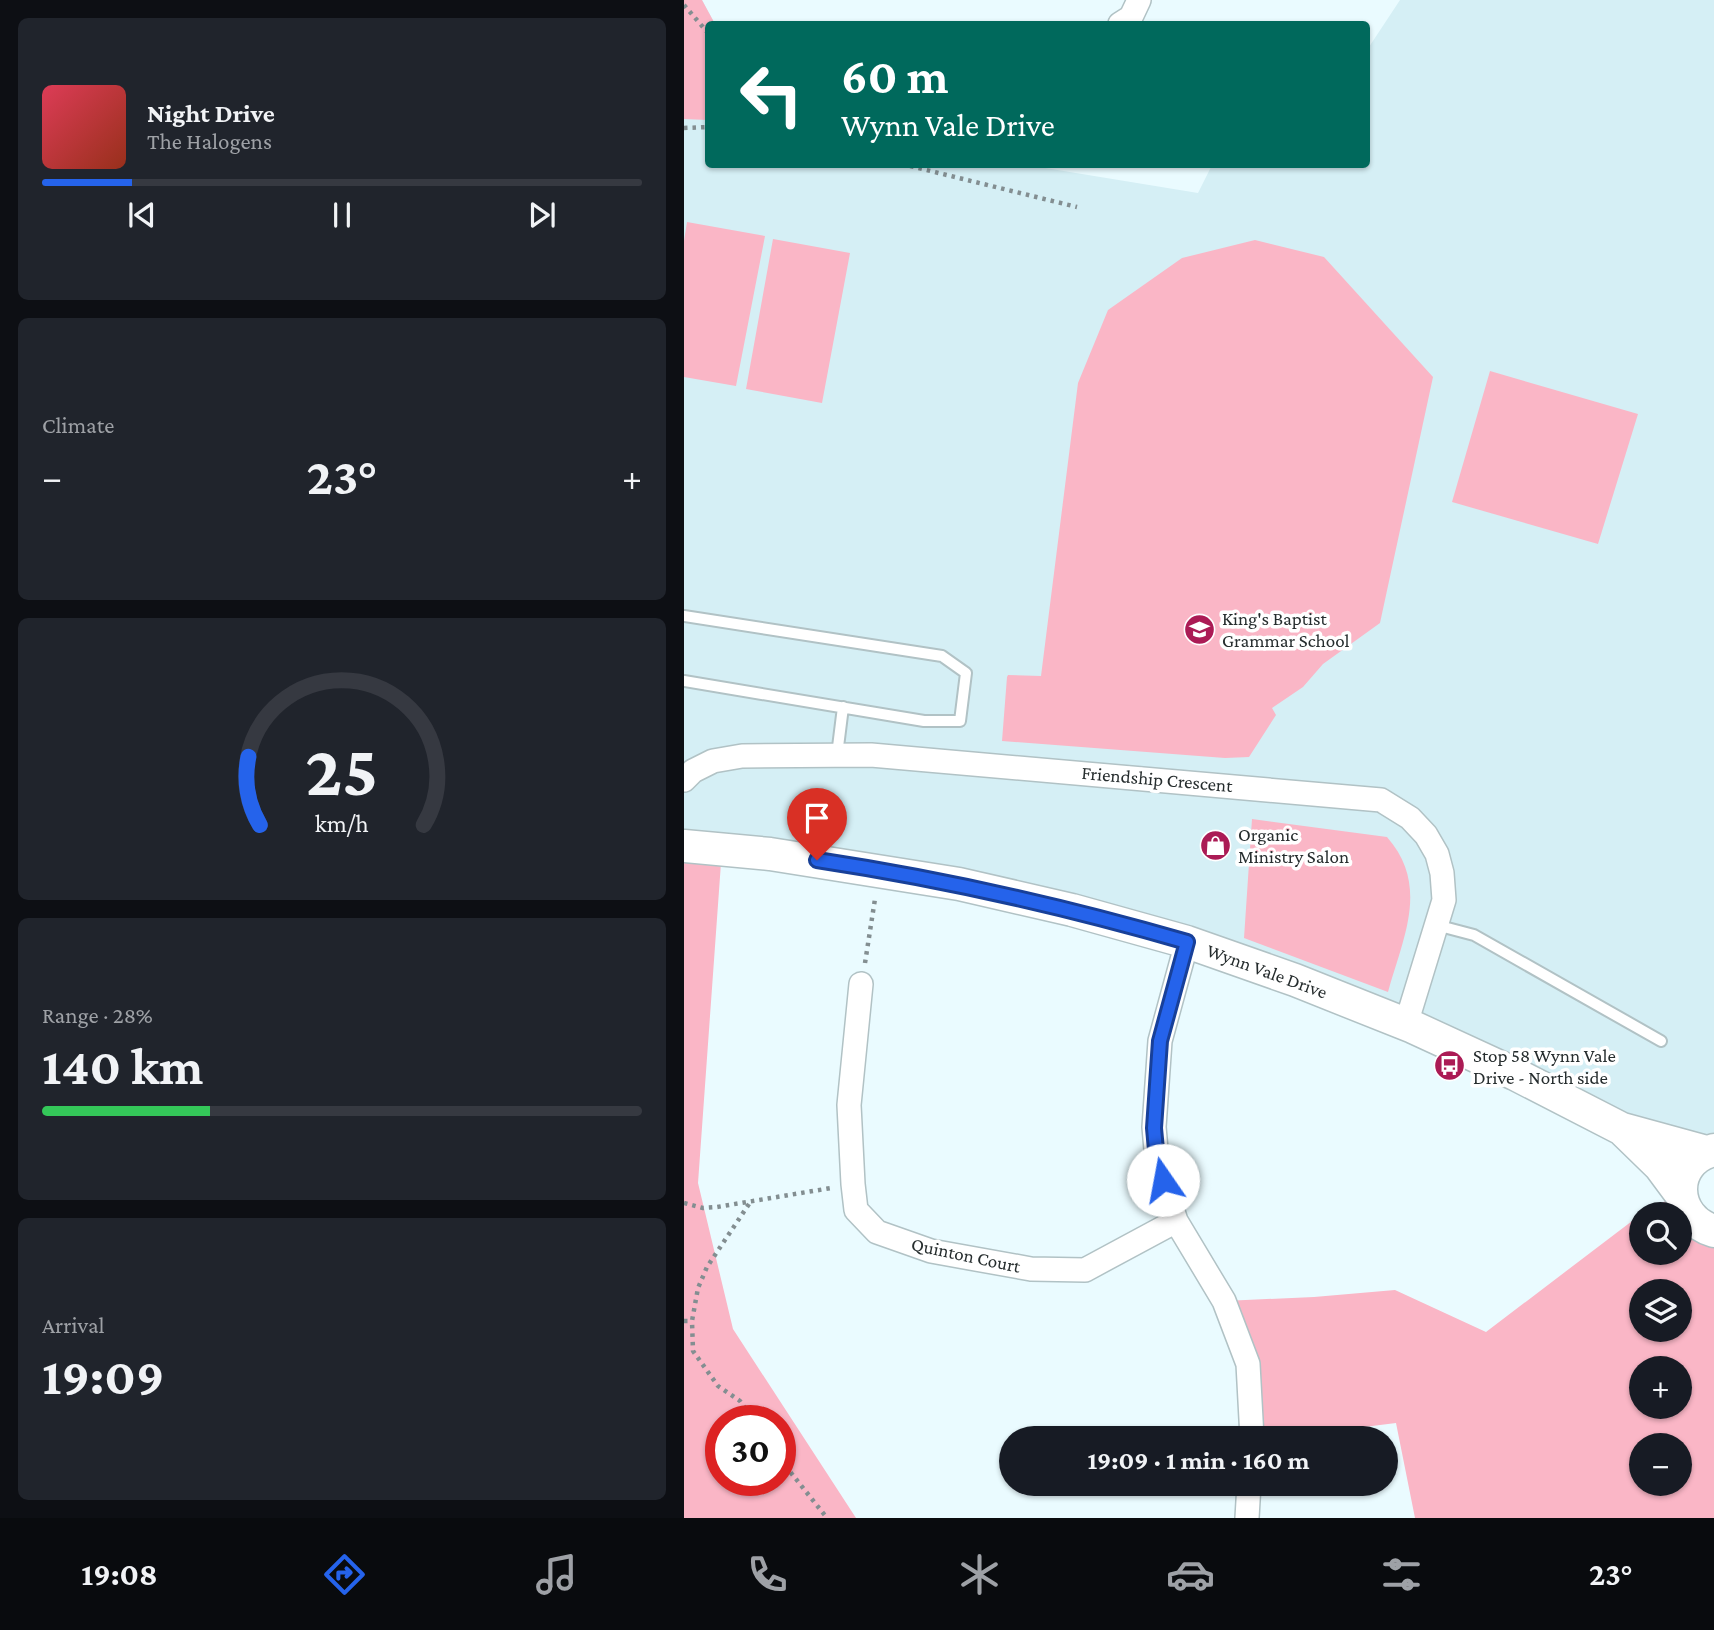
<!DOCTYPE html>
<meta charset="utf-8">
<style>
:root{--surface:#171b24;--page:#20242c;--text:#f1f3f6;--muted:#9ea1a6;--line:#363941;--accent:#2563eb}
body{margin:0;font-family:"Crimson Pro",serif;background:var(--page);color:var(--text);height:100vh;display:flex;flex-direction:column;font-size:26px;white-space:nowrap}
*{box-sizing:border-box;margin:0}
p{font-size:23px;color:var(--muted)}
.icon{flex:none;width:38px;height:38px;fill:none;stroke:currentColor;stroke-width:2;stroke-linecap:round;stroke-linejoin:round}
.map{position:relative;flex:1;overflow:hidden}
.drawer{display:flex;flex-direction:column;gap:18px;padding:18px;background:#0d0f14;width:684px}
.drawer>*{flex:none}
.guide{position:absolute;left:21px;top:21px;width:665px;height:147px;border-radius:7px;box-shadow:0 2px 5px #0004;background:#00695c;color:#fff;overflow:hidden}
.buttons{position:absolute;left:945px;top:1202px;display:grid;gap:14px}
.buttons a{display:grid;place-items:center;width:63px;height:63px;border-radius:50%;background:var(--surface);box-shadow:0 2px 5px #0004;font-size:35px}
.speed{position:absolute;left:21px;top:1405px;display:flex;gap:14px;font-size:35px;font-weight:700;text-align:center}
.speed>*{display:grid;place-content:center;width:91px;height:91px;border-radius:50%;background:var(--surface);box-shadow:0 2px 5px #0004;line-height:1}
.speed .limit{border:10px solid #d22;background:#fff;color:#111}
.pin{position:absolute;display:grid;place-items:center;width:60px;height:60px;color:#fff;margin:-72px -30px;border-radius:50% 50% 50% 0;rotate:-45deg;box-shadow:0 0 7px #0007}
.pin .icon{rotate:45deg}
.me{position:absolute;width:77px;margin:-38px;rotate:348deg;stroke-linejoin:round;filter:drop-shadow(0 0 5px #0008)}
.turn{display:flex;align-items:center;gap:24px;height:147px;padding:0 21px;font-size:32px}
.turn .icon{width:91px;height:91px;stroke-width:2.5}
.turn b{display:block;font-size:49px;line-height:60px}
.big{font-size:52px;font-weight:700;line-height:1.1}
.drawer .tile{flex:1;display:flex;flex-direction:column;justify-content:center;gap:10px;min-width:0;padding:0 24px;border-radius:10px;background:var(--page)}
.drawer .dial{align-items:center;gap:0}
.dial svg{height:182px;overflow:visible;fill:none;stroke:var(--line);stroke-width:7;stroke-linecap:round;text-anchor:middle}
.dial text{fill:var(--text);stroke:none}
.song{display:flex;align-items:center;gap:21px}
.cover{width:84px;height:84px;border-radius:10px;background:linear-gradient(135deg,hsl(350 70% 55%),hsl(10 70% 35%))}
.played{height:7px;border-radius:4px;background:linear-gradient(90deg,var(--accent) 15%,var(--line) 15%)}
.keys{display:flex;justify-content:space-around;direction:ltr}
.heat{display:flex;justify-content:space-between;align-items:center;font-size:38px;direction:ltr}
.charge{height:10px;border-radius:5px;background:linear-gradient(90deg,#34c759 28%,var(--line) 0)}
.trip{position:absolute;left:315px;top:1426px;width:399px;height:70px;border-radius:35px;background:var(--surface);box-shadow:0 2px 5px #0004;font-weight:700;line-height:70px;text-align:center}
.tab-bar{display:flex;height:112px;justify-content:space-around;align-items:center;background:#090b0e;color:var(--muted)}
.tab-bar .icon{width:49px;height:49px}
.tab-bar .on{color:var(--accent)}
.tab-bar b{font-size:32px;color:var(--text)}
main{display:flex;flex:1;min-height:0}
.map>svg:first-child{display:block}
.built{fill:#d5eff5}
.green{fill:#fab6c6;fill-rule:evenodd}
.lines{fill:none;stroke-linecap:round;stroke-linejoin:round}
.lane-casing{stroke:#b1c2c5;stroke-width:14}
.street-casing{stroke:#b1c2c5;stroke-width:26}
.secondary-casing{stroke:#b1c2c5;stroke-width:35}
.path{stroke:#838e91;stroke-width:4.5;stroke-dasharray:3.5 5;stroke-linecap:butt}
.lane{stroke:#fff;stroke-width:10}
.street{stroke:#fff;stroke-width:23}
.secondary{stroke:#fff;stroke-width:32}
.route-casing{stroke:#184099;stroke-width:18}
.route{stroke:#2563eb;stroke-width:12}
.labels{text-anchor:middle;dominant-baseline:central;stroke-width:7;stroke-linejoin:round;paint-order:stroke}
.poi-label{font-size:19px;fill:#262d2e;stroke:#fff;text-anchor:start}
.street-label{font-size:19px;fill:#262d2e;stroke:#fff}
</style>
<main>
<section class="drawer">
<div class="tile">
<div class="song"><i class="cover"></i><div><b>Night Drive</b><p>The Halogens</p></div></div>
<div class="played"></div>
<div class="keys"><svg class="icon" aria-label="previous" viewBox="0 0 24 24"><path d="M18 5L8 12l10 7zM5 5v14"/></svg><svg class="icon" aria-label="pause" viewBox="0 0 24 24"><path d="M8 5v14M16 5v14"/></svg><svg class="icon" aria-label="next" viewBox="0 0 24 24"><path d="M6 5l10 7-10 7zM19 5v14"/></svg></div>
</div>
<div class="tile"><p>Climate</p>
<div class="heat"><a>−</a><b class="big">23°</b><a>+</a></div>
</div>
<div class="tile dial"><svg viewBox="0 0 100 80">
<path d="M14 69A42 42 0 1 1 86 69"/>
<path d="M14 69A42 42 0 0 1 9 39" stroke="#2563eb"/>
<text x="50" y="56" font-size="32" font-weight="700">25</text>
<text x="50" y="72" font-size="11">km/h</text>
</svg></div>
<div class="tile"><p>Range · 28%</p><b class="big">140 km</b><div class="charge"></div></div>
<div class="tile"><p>Arrival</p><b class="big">19:09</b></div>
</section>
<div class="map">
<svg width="1030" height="1518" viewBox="0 0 1030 1518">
<rect width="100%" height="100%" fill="#eafbff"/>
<path class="built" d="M0 0H18L31 24H24V164L343 165 514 193 528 165 682 164 683 50 716 0H1030V1148L482 936 0 849Z"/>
<path class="green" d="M0 0H18L31 24H24V120L0 119Z
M3 222 81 236 52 386 0 377V241Z
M89 239 166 253 138 403 62 389Z
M571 240 640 257 749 377 696 623 639 664 619 687 588 708 592 715 565 757 541 758 318 741 323 677 324 675 357 676 394 383 424 310 498 258Z
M806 371 954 414 914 544 768 502Z
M568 819 703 837C746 886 719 937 704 992L560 938Z
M0 846 38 849 14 1183 49 1329 172 1518H0ZM37 1421H96V1480H37Z
M996 1193 1030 1231V1518H731L712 1423 592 1438H568L540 1301 630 1297 711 1290 802 1332 956 1215ZM957 1214H996V1253H957ZM957 1292H996V1330H957ZM957 1368H996V1407H957ZM957 1446H996V1484H957Z"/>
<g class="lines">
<defs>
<path id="lane" d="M0 616 258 656 282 673 276 721H240L0 681
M153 755 159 707
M752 925 790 935 977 1041"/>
<path id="street" d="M436 24 447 17 455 0
M0 780 9 771 29 761 58 756 187 755 697 800 726 818 742 835 753 854 758 873 760 900 722 1024
M503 942 476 1041 470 1127 473 1161 492 1221 540 1301 564 1364 568 1438
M177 984 165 1105 169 1184 172 1210 193 1232 247 1251 347 1269 401 1270 492 1221
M563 1518 565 1484"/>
<path id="secondary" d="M0 846 86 854 275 884 388 910 503 942 611 980 729 1027 831 1074 938 1129 1022 1152
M939 1130 976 1166 996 1193
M1030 1150C985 1161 987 1218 1030 1231"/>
</defs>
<use href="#lane" class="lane-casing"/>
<use href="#street" class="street-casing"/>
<use href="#secondary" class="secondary-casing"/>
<path class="path" d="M0 5 24 33
M0 128 24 127
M218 164 393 207
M181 963 191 899
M0 1203 19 1208 33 1207 147 1188
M65 1204 23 1267 14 1288 8 1321 9 1351 34 1386 56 1401 70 1421
M0 1321H8
M96 1459 143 1518"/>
<use href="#lane" class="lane"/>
<use href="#street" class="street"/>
<use href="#secondary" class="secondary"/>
</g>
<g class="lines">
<defs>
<path id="route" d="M133 860C259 879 382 907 503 942L476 1041 470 1128 473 1161 479 1180"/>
</defs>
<use href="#route" class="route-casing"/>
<use href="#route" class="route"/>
</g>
<defs>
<symbol id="school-disc" viewBox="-11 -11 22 22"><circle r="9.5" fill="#ab1b55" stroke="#fff"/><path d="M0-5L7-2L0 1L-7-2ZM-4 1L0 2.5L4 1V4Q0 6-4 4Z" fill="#fff"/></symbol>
<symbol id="shop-disc" viewBox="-11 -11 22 22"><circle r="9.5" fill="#ab1b55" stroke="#fff"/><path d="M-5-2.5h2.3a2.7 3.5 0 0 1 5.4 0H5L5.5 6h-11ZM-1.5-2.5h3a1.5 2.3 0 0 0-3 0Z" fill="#fff"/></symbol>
<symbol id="bus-disc" viewBox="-11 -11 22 22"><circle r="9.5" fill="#ab1b55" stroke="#fff"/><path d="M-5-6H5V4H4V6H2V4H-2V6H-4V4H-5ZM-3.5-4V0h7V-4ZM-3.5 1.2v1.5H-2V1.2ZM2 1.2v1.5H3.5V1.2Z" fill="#fff"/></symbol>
</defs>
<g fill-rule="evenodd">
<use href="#school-disc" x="498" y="612" width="35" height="35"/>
<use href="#shop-disc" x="514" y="828" width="35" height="35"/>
<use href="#bus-disc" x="748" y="1048" width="35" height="35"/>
</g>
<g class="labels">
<g class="poi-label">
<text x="538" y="618">King's Baptist<tspan x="538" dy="22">Grammar School</tspan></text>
<text x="554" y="834">Organic<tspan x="554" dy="22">Ministry Salon</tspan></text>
<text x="789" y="1055">Stop 58 Wynn Vale<tspan x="789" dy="22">Drive - North side</tspan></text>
</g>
<g class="street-label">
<text transform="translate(473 779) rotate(5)">Friendship Crescent</text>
<text transform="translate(583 971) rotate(20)">Wynn Vale Drive</text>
<text transform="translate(282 1255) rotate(12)">Quinton Court</text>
</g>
</g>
</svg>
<div class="buttons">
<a><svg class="icon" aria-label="search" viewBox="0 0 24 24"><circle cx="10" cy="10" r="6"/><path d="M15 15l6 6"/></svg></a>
<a><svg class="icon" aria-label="layers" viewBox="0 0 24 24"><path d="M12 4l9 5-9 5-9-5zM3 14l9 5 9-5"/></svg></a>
<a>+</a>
<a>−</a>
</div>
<div class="speed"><div class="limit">30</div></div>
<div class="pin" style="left:133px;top:860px;background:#d93025"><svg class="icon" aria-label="arrive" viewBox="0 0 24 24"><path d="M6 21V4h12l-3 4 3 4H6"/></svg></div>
<svg class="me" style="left:479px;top:1180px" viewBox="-20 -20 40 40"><circle r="19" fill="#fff"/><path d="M0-13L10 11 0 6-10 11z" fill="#2563eb"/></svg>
<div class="trip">19:09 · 1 min · 160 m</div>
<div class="guide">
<div class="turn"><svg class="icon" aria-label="left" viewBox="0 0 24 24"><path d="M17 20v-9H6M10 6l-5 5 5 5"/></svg><div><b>60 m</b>Wynn Vale Drive</div></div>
</div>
</div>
</main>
<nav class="tab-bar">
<b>19:08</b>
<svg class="icon on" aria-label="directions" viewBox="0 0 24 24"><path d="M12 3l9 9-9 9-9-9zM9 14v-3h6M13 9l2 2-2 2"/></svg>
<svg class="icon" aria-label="music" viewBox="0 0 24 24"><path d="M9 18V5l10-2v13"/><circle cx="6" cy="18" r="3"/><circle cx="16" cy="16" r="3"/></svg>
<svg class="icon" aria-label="phone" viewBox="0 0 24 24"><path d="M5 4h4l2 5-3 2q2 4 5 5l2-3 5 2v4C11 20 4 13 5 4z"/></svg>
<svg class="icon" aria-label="climate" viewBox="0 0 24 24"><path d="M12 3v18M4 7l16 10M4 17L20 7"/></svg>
<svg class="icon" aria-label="car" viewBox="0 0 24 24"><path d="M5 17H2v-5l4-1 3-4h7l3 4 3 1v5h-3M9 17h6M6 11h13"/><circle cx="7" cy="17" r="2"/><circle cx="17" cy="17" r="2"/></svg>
<svg class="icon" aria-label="filters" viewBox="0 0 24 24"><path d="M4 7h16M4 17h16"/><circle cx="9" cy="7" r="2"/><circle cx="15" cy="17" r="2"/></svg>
<b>23°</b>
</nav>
